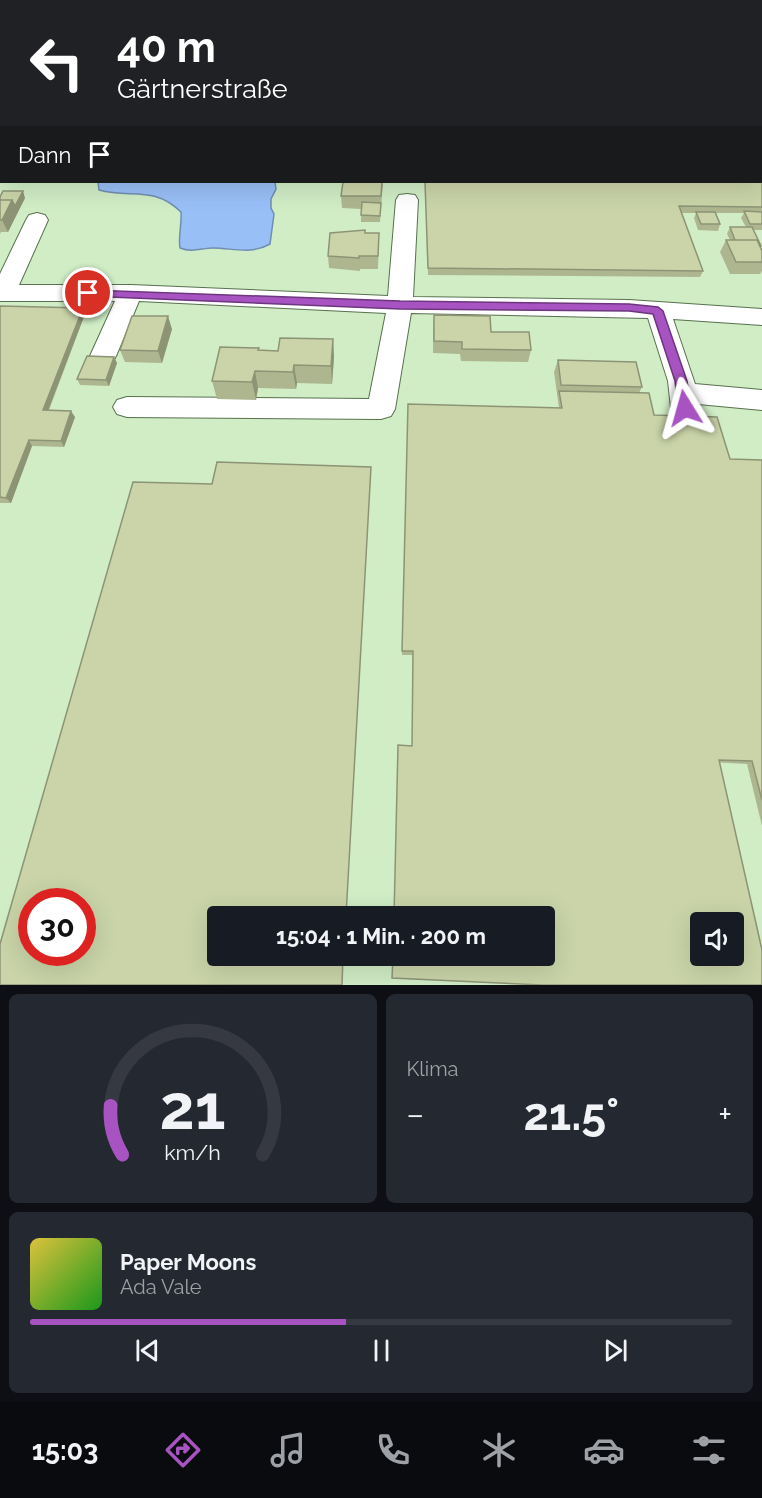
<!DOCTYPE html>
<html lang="de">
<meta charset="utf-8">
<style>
:root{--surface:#171b24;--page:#242831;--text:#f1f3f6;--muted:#9ea1a6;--line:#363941;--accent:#a853c2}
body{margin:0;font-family:Raleway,sans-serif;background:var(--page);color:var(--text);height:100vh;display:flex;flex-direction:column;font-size:22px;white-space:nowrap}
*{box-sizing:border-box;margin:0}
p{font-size:20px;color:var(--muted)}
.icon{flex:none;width:33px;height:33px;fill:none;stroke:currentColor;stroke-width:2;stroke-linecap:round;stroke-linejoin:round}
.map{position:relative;height:985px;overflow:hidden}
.drawer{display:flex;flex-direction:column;gap:9px;padding:9px;background:#0d0f14;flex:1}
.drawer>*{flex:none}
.hud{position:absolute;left:0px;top:0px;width:762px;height:183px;box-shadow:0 6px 24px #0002;background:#202124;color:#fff;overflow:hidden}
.controls{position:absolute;left:690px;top:912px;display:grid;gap:12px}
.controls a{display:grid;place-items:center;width:54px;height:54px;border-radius:6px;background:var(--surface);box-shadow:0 6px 24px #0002;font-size:30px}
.speed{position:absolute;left:18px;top:888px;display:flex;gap:12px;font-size:30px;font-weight:700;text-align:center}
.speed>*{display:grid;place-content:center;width:78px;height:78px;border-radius:50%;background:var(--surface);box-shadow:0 6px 24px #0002;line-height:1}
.speed .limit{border:9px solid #d22;background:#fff;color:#111}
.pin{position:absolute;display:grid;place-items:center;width:51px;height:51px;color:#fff;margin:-26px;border:3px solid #fff;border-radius:50%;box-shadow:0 2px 6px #0007}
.me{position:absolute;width:66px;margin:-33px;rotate:352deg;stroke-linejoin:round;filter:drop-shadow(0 0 4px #0008)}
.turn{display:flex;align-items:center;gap:21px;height:126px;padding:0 18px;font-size:27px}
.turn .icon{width:78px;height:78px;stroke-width:2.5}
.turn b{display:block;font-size:42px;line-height:51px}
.then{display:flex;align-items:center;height:57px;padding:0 18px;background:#0003;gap:12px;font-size:22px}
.big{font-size:45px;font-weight:700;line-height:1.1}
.drawer .widget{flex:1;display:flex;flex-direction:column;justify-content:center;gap:9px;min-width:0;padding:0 21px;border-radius:9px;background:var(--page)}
.drawer .dial{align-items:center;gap:0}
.dial svg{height:156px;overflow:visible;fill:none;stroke:var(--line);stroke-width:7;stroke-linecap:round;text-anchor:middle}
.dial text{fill:var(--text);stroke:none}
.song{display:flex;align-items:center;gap:18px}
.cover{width:72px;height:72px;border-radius:9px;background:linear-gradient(135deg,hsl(50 70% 55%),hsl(120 70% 35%))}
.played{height:6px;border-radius:3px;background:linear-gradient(90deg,var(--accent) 45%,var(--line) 45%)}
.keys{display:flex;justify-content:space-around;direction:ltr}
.heat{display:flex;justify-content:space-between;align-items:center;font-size:33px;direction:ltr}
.drawer .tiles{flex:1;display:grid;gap:9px;grid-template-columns:1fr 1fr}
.widget:last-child{grid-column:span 2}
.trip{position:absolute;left:207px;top:906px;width:348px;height:60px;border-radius:6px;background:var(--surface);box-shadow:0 6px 24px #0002;font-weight:700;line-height:60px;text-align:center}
.dock{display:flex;height:96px;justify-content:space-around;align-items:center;background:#090b0e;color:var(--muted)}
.dock .icon{width:42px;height:42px}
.dock .current{color:var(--accent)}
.dock b{font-size:27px;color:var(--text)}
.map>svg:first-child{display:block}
.green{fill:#cda1dc}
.water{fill:#99bff7;stroke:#708eb1;stroke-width:1.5}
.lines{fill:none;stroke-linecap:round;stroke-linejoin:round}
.minor-casing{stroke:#58714f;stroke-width:2}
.minor{fill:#fff;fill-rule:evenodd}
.wall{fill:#aeb690}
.shaded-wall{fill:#8d9476}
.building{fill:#cad4a8;stroke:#8d9476;stroke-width:1.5;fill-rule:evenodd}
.route{fill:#a853c2;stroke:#6d367e;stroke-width:1.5}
</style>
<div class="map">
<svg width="762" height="985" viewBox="0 0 762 985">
<rect width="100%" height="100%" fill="#d0edc6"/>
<path class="green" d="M349 0H762V44L760 2Z"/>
<path class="water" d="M98 182H275L276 189 271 199V208L274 214 270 244C251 255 233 248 213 248 202 248 192 253 180 248 178 237 182 224 181 212 153 185 131 199 99 190Z"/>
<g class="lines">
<defs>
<path id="minor" d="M407 194 415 195 418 200 413 297 629 300 762 309V325L673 319 695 384 762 390V410L698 404 695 415 685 418 675 415 671 408 668 381 648 318 411 313 395 409 391 416 381 419 127 417 117 414 113 407 117 400 127 397 369 399 386 313 139 301 116 356 112 363 103 365 94 363 90 356 115 301H0V274L26 220 29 215 37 213 45 215 48 220 19 285H131L388 296 396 200 399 195Z"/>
</defs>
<use href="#minor" class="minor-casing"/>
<use href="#minor" class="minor"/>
</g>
<path class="wall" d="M762 49V230H753L761 246 760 247 762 251V271L760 274H730L720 252 726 240H730L727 234 730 227H746L741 218 744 213H716L720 224 718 231 698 230 694 218 696 213H682L703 271 700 277 428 275 425 182H760Z
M383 182 380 222H361V209L342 208 341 196Z
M0 197 25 198 8 232H1L0 234Z
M365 233H379L378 269H360V271L329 268 328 256Z
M0 306 85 314 49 410 75 417 64 447 32 446 11 503H0Z
M434 315 491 332 531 350 528 362 461 361 460 354 433 353V328Z
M172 329 162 363 125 362 120 350Z
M333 339 334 357 332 384 297 383 296 389 258 388 256 400 217 399 212 381 259 348V350L278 351Z
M114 357 117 363 109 386 80 385 77 379Z
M558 360 642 387 639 393 654 415 730 459 762 460V826L747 764 412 746 413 655H402L408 404 559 408 554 372Z"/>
<path class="shaded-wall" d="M2 107V117L0 120V109Z
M23 191 25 198 8 232 2 220 12 200Z
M83 308 85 314 46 416 43 410Z
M168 316 172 329 162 363 158 351Z
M333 339 334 357 332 384 331 366Z
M114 357 117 363 109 386 106 380Z
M294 365 297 383 296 389 293 372Z
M255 371 258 388 256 400 252 382Z
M71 411 75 417 64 447 61 441Z
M29 440 32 446 11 503 6 498Z"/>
<path class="building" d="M0 35H2V107L0 109Z
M760 49H762V207L679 206 703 271 428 268 425 182H760Z
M343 182H382L381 196H341Z
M3 191H23L15 206 12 200H0V197Z
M0 200H12L2 220H0Z
M362 202 381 203 380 216 361 215Z
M744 211 762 212V224H750Z
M696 212H715L720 224H701Z
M730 227H752L761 246H760L757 240H735Z
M365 230V233H379L378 256H359V258L328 256 330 233Z
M726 240H757L762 251V262H736Z
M0 306 83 308 43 410 71 411 61 441 29 440 6 498 0 497Z
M434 315 490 316 491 332H529L531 350 462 349V342L434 341Z
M132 316H168L158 351 120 350Z
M280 338 333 339 331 366 294 365 293 372 255 371 252 382 212 381 220 347 259 348 258 350 278 351Z
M87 356 114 357 106 380 77 379Z
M558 360 636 362 642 387 561 385Z
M559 391 649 393 654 415 717 417 730 459 762 460V800L752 761 719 760 762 950V985H542L392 978 393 956H544V916H394L398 745 412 746 413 651H402L408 404 562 408ZM700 922H734V956H700Z
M217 462 371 467 346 916H218V956H343L342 985H0V944L133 482 212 484ZM32 902H82V952H32Z"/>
<path class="route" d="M88 290 400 301 629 304 658 307 663 311 687 381 691 408 685 413 678 408 675 381 653 314 629 311 400 309 85 296V291Z"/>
</svg>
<div class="controls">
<a><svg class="icon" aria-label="sound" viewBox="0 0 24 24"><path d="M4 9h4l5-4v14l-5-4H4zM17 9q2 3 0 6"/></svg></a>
</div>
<div class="speed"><div class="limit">30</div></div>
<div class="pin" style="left:88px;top:293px;background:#d93025"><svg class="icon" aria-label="arrive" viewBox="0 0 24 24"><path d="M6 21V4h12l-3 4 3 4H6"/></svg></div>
<svg class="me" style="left:685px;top:408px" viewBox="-20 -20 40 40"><path d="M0-17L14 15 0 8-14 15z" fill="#a853c2" stroke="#fff" stroke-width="4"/></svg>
<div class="trip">15:04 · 1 Min. · 200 m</div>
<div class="hud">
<div class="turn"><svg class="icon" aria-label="left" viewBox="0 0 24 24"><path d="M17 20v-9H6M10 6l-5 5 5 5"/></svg><div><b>40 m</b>Gärtnerstraße</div></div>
<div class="then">Dann<svg class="icon" aria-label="arrive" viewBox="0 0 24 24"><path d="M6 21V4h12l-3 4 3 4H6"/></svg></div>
</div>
</div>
<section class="drawer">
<div class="tiles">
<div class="widget dial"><svg viewBox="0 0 100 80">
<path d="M14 69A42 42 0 1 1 86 69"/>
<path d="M14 69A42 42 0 0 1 8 44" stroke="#a853c2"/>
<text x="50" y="56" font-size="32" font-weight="700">21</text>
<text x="50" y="72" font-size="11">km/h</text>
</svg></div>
<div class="widget"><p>Klima</p>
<div class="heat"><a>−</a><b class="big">21.5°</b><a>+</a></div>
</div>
<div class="widget">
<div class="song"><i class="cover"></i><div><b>Paper Moons</b><p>Ada Vale</p></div></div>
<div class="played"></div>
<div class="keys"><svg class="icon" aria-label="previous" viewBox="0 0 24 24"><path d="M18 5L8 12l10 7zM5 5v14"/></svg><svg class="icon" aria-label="pause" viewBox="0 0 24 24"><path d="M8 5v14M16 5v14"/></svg><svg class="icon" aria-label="next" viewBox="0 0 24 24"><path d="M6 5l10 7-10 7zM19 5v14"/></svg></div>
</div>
</div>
</section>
<nav class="dock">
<b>15:03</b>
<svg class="icon current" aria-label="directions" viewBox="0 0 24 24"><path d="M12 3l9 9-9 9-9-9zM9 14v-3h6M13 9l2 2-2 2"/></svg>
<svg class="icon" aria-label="music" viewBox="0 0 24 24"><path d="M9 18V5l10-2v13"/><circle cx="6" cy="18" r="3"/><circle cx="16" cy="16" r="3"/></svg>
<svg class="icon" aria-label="phone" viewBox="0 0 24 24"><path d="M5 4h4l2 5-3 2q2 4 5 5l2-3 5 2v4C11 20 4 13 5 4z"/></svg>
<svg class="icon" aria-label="climate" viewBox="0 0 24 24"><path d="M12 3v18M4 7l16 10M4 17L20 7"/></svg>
<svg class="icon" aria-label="car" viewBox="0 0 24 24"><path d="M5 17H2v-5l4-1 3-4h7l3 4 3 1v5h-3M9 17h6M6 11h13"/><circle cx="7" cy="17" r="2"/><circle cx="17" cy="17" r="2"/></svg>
<svg class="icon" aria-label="filters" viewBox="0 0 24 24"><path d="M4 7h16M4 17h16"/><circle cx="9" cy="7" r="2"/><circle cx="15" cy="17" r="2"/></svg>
</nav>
